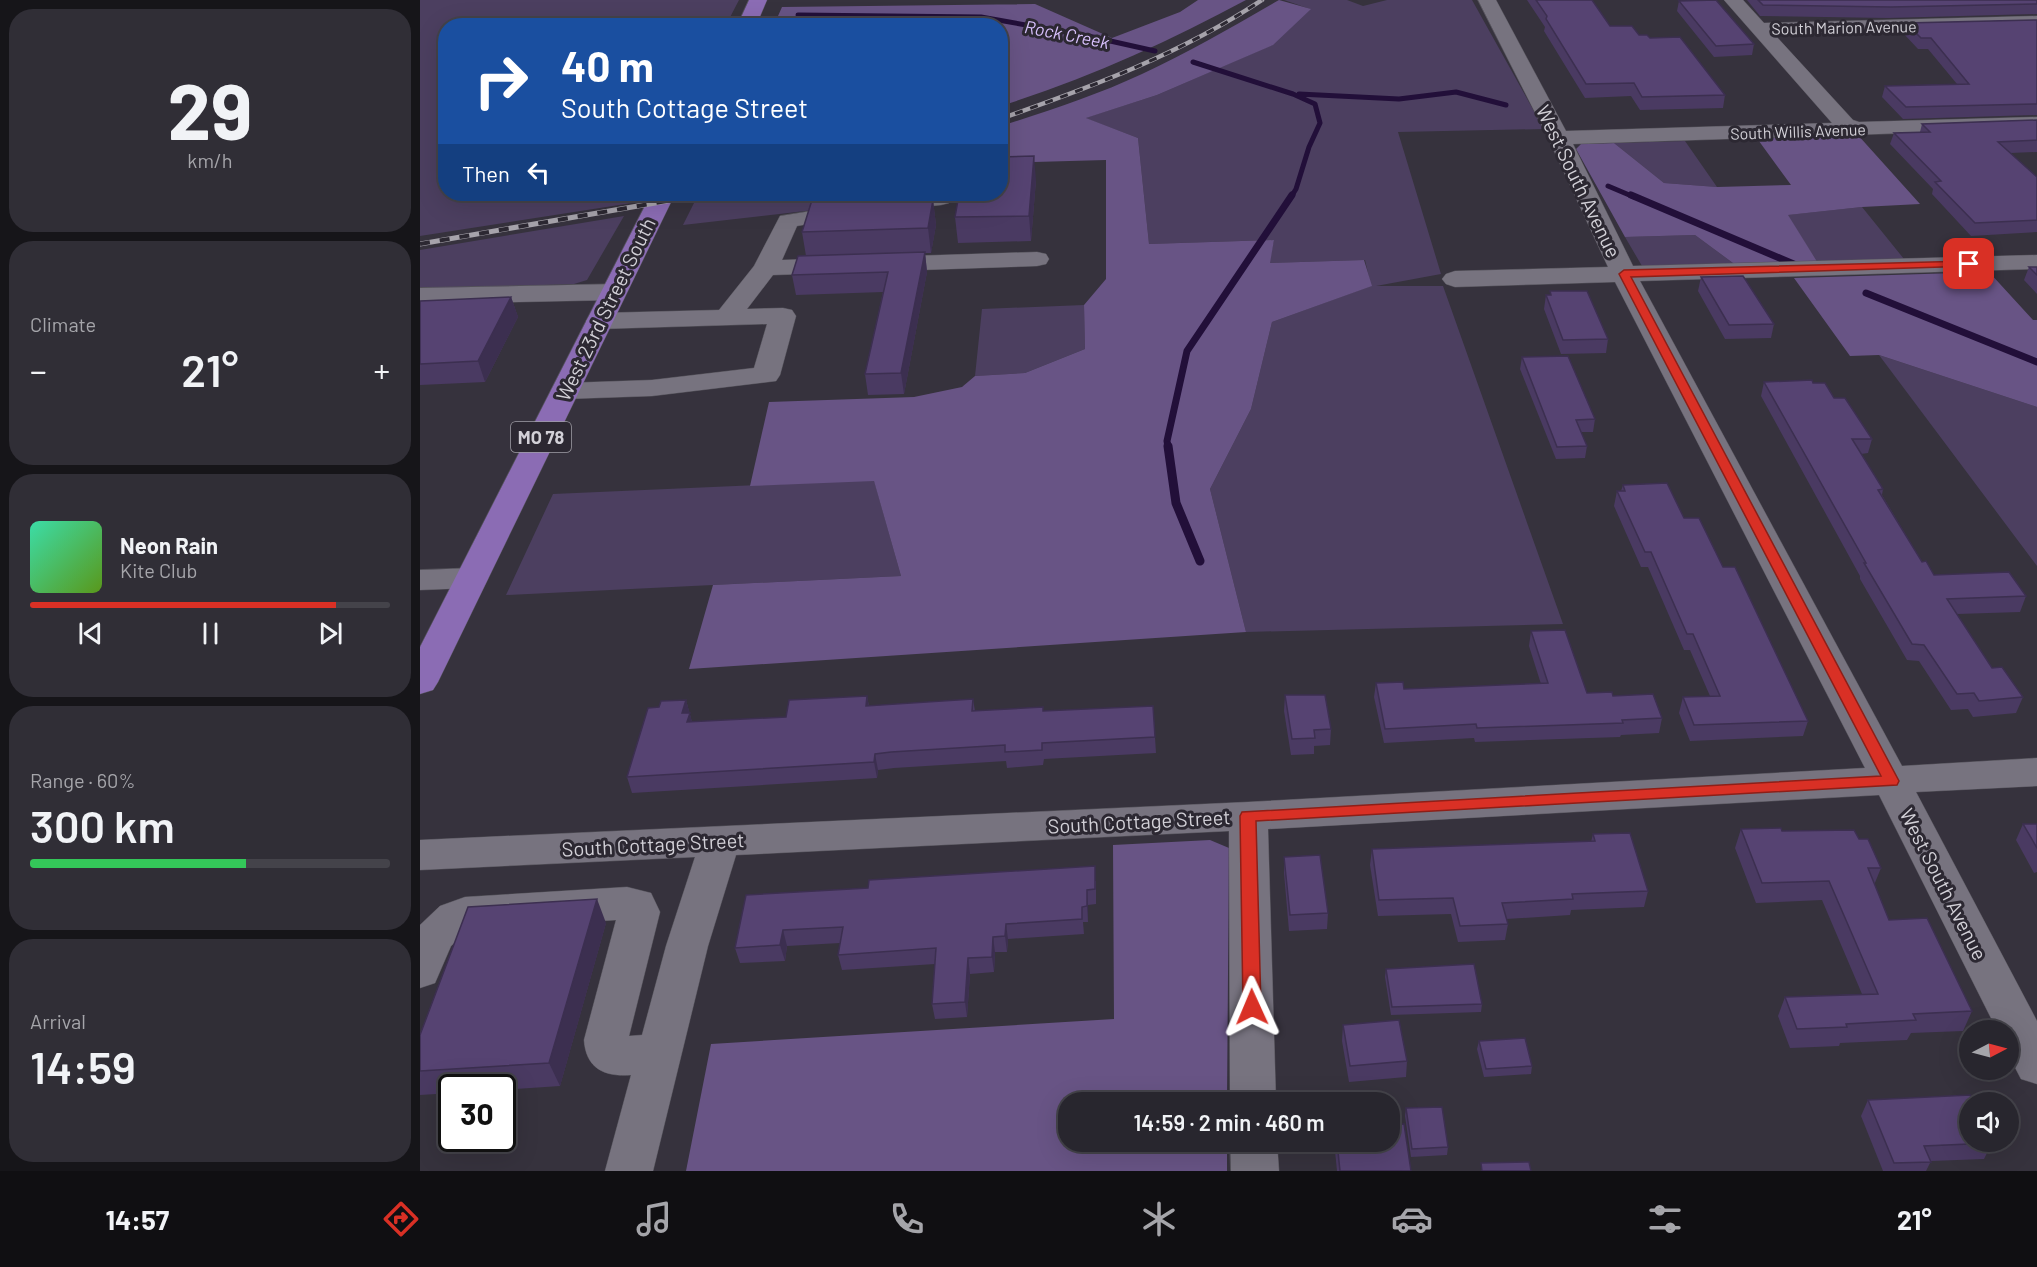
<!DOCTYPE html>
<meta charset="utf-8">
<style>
:root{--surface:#28262e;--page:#302e36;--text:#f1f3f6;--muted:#a5a5aa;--line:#44434a;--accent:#d93025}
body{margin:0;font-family:Barlow,sans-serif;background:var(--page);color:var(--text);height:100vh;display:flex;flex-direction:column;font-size:22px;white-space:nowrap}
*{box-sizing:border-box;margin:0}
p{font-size:20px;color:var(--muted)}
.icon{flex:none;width:33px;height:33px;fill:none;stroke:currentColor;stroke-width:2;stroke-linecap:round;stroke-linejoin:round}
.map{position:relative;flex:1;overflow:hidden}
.side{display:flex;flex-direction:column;gap:9px;padding:9px;background:#161519;width:420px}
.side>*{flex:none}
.hud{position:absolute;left:18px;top:18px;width:570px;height:183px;border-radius:24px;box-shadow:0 6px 24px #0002,0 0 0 2px var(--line);background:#1a4fa0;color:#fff;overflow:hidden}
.needle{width:39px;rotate:84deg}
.controls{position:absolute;left:1539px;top:1020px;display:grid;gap:12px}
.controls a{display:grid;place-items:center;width:60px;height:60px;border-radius:50%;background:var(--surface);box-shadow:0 6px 24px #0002,0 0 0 2px var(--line);font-size:30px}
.speed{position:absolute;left:18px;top:1074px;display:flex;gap:12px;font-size:30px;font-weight:700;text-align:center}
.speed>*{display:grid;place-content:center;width:78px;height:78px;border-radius:50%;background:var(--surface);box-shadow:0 6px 24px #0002,0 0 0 2px var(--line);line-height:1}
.speed .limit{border:3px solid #111;border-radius:9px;background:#fff;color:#111}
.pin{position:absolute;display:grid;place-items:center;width:51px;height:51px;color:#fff;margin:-26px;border-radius:12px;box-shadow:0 3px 9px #0006}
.me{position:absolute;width:66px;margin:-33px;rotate:359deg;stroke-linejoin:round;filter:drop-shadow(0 0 4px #0008)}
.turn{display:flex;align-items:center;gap:21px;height:126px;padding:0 24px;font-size:27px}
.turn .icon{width:78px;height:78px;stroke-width:2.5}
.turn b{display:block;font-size:42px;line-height:51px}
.then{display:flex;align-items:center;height:57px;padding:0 24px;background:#0003;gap:12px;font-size:22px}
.big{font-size:45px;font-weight:600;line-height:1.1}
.side .card{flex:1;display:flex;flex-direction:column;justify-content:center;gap:9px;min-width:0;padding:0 21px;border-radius:24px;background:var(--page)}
.side .dial{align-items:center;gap:0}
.dial b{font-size:78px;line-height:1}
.song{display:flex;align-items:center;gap:18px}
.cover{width:72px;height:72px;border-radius:9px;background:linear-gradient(135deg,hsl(160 70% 55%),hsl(90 70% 35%))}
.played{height:6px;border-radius:3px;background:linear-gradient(90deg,var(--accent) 85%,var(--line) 85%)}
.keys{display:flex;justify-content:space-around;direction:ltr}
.heat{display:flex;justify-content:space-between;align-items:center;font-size:33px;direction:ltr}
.charge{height:9px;border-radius:4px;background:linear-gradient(90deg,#34c759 60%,var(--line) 0)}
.trip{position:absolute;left:638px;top:1092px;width:342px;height:60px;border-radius:24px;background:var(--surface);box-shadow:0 6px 24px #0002,0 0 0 2px var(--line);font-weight:600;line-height:60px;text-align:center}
.tab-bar{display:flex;height:96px;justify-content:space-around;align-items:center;background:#100f12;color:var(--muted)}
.tab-bar .icon{width:42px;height:42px}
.tab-bar .on{color:var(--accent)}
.tab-bar b{font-size:27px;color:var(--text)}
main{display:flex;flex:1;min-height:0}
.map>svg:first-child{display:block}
.green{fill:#4c3f60}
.forest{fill:#685485}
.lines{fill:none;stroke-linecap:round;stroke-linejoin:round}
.stream-far2{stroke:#220f39;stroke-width:5}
.stream-far1{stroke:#220f39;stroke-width:7}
.stream{stroke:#220f39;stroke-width:9}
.minor-casing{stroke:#535159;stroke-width:1}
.major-casing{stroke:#535159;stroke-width:1}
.minor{fill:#77737f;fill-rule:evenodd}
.major{fill:#8b6cb4;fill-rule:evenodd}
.rail-far1-casing{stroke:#a6a3ab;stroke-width:4.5}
.rail-casing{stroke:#a6a3ab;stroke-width:5}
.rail-far1{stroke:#2c2832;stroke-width:3;stroke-dasharray:8;stroke-linecap:butt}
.rail{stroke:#2c2832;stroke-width:4;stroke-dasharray:10;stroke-linecap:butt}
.wall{fill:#4a3a62}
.shaded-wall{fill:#3c2f50}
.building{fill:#564372;stroke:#3c2f50;stroke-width:1.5}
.route{fill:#d93025;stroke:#8d1f18;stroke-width:1.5}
.labels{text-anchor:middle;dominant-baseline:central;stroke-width:6;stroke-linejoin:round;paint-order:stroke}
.far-street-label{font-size:16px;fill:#d2d0d7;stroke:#2c2832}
.far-water-label{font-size:18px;font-style:italic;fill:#d8c1fd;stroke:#2c2832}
.shield{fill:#2c2832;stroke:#a09ea6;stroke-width:1.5}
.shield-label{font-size:18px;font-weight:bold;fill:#d2d0d7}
.street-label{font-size:20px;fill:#d2d0d7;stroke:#2c2832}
</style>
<main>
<section class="side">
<div class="card dial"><b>29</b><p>km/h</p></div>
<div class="card"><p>Climate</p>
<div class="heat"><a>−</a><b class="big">21°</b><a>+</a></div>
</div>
<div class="card">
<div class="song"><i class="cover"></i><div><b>Neon Rain</b><p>Kite Club</p></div></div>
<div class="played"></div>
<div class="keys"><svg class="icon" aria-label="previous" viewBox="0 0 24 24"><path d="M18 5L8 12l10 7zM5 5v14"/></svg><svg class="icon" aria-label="pause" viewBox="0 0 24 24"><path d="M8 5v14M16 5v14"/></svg><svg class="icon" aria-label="next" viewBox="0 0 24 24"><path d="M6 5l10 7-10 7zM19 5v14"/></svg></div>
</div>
<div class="card"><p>Range · 60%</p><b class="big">300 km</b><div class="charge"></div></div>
<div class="card"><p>Arrival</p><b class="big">14:59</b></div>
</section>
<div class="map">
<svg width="1617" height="1171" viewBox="0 0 1617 1171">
<rect width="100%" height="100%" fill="#36323d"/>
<path class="green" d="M0 0H319L306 25 26 26V194H217L212 203 0 236Z
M864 0H927L943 6 967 0H1052L1124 129 978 132 1021 274 956 286H1023L1143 624 826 632 790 489 831 409 852 322 951 286 945 260 849 263 854 240 729 244 718 138 665 118 737 95 852 45 890 9Z
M1265 141 1297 187 1244 183 1194 143Z
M320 194H402L420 207 263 225 274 203Z
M1442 207 1484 259 1398 263 1367 215Z
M204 216 167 280 154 284 0 289V250Z
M1275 235 1317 266H1222L1205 237Z
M664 305 665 349 605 373 555 376 562 309Z
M1459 355 1617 407V566Z
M454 480 481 576 86 595 133 494Z"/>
<path class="forest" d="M778 0H826C748 42 666 79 581 106L580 26 354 25 362 7 615 4 692 38 760 12Z
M859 0 891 9 853 45 737 95 666 118 718 138 729 244 854 240 850 263 944 260 952 286 852 322 831 409 790 489 826 632 269 669 293 585 481 576 454 481 330 486 349 402 494 397 542 387 555 376 605 373 665 349 664 305 686 279V160L581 163V126C628 111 677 95 722 74 769 52 814 26 859 0Z
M1437 134 1500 204 1442 207 1368 215 1398 263 1317 266 1275 235 1205 237 1156 149 1161 144 1194 143 1244 183 1297 187 1371 185 1336 137Z
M1569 272 1613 320H1617V407L1459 355 1430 356 1374 278Z
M790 840 809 848 807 1102H648V1142H807V1171H266L291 1044 694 1019 693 845Z"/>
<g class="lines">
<path class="stream-far2" d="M378 15 561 17 668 36 735 51
M773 62 873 94 895 104 900 123 889 147 876 189 871 197
M879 94 979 99 1036 92 1086 105
M1188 186 1214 197"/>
<path class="stream-far1" d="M1211 195 1376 265
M1446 293 1617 362
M748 447 747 441 767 351 872 195"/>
<path class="stream" d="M748 446 756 503 780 561"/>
<defs>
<path id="minor" d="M1058 0H1076L1146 131 1412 123 1304 0H1323L1344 23 1617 16V28L1354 34 1433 120 1439 122 1617 117V129L1153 144 1213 266 1617 255V269L1220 281 1482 766 1617 758V786L1496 792 1617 1021V1084L1601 1079 1588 1054V1030H1577L1459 795 848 829 856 1102H810L809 831 316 855 288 946 233 1171H185L211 1075C185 1077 166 1069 164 1040L196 920 50 929 31 946 15 983 0 988V925L20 906 45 897 207 887 231 893 240 912 209 1036 222 1035 246 946 275 857 0 870V840L828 802 1445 768 1195 282 1035 287 1026 284 1022 279 1026 274 1035 271 1188 267 1128 138Z
M496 194H529L533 198 529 203 521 205 470 210 377 226 362 260 617 252 626 254 629 259 626 264 617 266 353 275 327 309 363 308 372 310 376 316 360 375 356 381 232 396 145 399 135 397 131 391 135 385 145 383 232 380 334 368 347 324 179 329 170 327 166 321 170 315 179 313 299 310 334 266 360 216Z
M194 284 203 287 207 292 203 297 194 300 0 304V288Z
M52 568 64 571 68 578 64 585 52 588 0 590V570Z
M810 1142H857L859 1171H811Z"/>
<path id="major" d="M329 0H347L336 26H317Z
M231 194H255L18 682 13 690 0 694V647Z"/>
</defs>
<use href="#minor" class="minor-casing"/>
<use href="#major" class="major-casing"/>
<use href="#minor" class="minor"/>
<use href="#major" class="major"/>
<defs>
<path id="rail-far1" d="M580 119C671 87 761 54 842 0
M273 197 289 194"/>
<path id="rail" d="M0 244 281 195"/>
</defs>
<use href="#rail-far1" class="rail-far1-casing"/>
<use href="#rail" class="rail-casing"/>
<use href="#rail-far1" class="rail-far1"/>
<use href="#rail" class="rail"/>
</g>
<path class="wall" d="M1107 0H1172L1190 26 1230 38 1305 95 1303 108 1220 110 1211 96 1165 98 1124 31 1125 27Z
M1327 0H1617V14L1468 18 1340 16Z
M1259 1 1334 44 1332 55 1294 57 1257 11Z
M1617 20V115L1483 119 1462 97 1465 86 1537 84 1508 49H1498L1483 33 1486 23Z
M1617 120V152L1590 153 1617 177V232L1551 236 1512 194 1513 189 1470 144 1474 133 1500 132 1502 124Z
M616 180 611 241 538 243 535 217Z
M513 200 516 225 511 253H505L507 272 484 394 448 395 445 374 463 292 376 295 372 275 386 256 382 232 431 202Z
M1609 267H1617V294L1604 280Z
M1281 277 1354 324 1351 338 1305 339 1278 291Z
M1130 291 1188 339 1186 353 1141 354 1124 309 1126 295H1130Z
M91 297 98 317 65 382 0 385V301Z
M1102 357 1175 419 1173 432H1161L1167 446 1165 458 1136 459 1100 369Z
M1344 382 1393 383 1414 398 1452 439 1448 453 1441 454 1463 489 1462 495 1502 562 1514 575 1606 596 1600 612 1537 614 1572 668 1603 697 1596 713 1553 717 1548 709 1531 710 1499 661 1487 660 1440 579V576L1341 396Z
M1203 485 1264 518 1303 567 1388 721 1383 736 1270 741 1259 713 1263 697 1290 696 1270 650H1264L1228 567H1221L1194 506 1197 491H1201Z
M1111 631 1167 693 1193 696 1242 718 1239 733 1201 735 1200 737 1055 742 1054 738 964 743 954 697 956 683 984 689 1121 684 1109 646Z
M865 695 911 729 910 745 894 746V754L871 755 864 711Z
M447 696 449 706 553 699 555 711 623 707V711L733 706 736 753 624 759 623 765 587 768 586 761 474 768 458 770 457 778 212 793 207 777 239 707 266 700 272 722 366 717Z
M1603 824H1617V872L1614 873 1596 840Z
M1321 829 1362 831 1439 839 1461 868 1454 885 1469 920 1552 1011 1543 1031 1491 1033 1487 1040 1420 1043 1419 1046 1370 1048 1358 1016 1365 997 1442 994 1402 900 1336 903 1315 848Z
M1173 834 1228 891 1224 907 1151 910 1150 915 1086 919 1088 924 1085 940 1038 942 1031 914 958 916 950 865 952 849 1171 842Z
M864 857 908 913 907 929 869 931 864 873Z
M676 881V904L668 905V922H663L664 934 588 939 587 952H575L574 972 550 974 547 1017 515 1019 512 1004 515 964 422 970 418 955 420 943 367 946 365 961 320 963 315 948 326 895Z
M186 923 140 1086 82 1090V1088H32V1093L0 1095V1071Z
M966 969 1062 1004 1061 1012 971 1015 965 977Z
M923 1025 987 1061 986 1077 929 1082 922 1041Z
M1059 1041 1112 1066 1111 1074 1064 1077 1057 1049Z
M1448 1100 1572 1143 1564 1159 1511 1161 1506 1171H1463L1441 1116Z
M986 1108 1028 1147 1027 1155 991 1157 985 1116Z
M916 1142H969L991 1171H917L915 1151Z"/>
<path class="shaded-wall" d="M614 156 616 180 611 241 609 216Z
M513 200 516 225 511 253 508 228Z
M505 252 507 272 484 394 481 373Z
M91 297 98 317 65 382 58 361Z
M447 696 450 712 446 706Z
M266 700 274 729 272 738 262 713Z
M455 754 458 770 457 778 454 762Z
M667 890 668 905V922L667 906Z
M177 899 186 923 140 1086 129 1063Z
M586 924 588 939 587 952 585 936Z
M363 930 367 946 365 961 360 945Z
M573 937 575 952 574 972 572 957Z
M548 958 550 974 547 1017 545 1002Z"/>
<path class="building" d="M1116 0H1172L1190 26H1212L1219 35H1227L1230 38 1260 37 1305 95 1222 97 1214 83 1166 84 1126 19 1127 16Z
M1296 0 1334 44 1296 46 1259 1Z
M1338 0H1617V4L1471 7 1343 5Z
M1617 20V104L1486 107 1465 86 1549 84 1511 38H1501L1486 23Z
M1617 120V140L1578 142 1617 177V220L1555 223 1515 182 1521 181 1474 133 1510 132 1502 124Z
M614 156 609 216 535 217 539 194H580V157Z
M430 194 427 202 513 200 508 228 382 232 392 200Z
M505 252 481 373 445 374 468 272 372 275 378 256Z
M1609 267H1617V275Z
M1323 276 1354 324 1309 325 1281 277Z
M1130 291H1167L1188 339 1143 340 1126 295H1131Z
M91 297 58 361 0 364V301Z
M1148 356 1175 419 1156 420 1167 446 1137 447 1102 357Z
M1392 380 1393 383H1405L1414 398H1425L1452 439H1432L1463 489 1458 490 1502 562 1506 561 1514 575 1589 572 1606 596 1527 599 1572 668 1582 667 1603 697 1559 701 1554 693 1537 694 1504 645 1492 644 1444 563H1446L1344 382Z
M1247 483 1264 518H1279L1303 567H1315L1388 721 1274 725 1263 697 1300 696 1273 634H1267L1231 552H1225L1197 491H1205L1203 485Z
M1145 630 1167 693 1192 692 1193 696 1233 694 1242 718 1202 720 1203 723 1057 728 1056 724 965 729 956 683 983 682 984 689 1128 683 1111 631Z
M865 695H905L911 729 894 730 895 738 872 739Z
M447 696 446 706 553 699 552 711 623 707V711L733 706 735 737 622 743V750L585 752V745L471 752 455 754 454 762 207 777 228 708 239 707 241 701 266 700 262 713H270L267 722 366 717 369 700Z
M1603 824H1617V848Z
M1361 828 1362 831 1434 830 1439 839H1448L1461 868H1448L1469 920 1507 918 1552 1011 1493 1014 1496 1020 1426 1024 1427 1027 1377 1029 1365 997 1458 994 1409 881 1342 883 1321 829Z
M1210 833 1228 891 1152 894 1153 899 1082 903 1088 924 1040 926 1033 898 959 900 952 849 1175 841 1173 834Z
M900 855 908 913 870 915 864 857Z
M675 866V889L667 890V906L662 907V919L586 924 585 936 573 937 572 957 548 958 545 1002 512 1004 516 948 418 955 423 927 363 930 360 945 315 948 326 895 448 888 449 880Z
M177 899 129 1063 0 1071V1035L48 907Z
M1054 964 1062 1004 972 1007 966 969Z
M979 1020 987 1061 930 1066 923 1025Z
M1105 1038 1112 1066 1066 1069 1059 1041Z
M1550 1095 1553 1102H1550V1142H1572V1143L1504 1146 1511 1162 1474 1163 1448 1100Z
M1022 1107 1028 1147 992 1149 986 1108Z
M984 1124 991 1171H920L917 1142H969V1125Z
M1109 1162 1111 1171H1062L1061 1163Z"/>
<path class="route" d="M1549 261 1554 264 1553 266 1211 277 1479 781 1477 785 836 821 841 1007 838 1012 832 1014 825 1012 823 1007 820 816 822 812 1461 776 1199 274 1204 270Z"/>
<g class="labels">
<g class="far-street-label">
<text transform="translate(1424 27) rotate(-1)">South Marion Avenue</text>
<text transform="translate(1378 131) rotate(-2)">South Willis Avenue</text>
</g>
<g class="far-water-label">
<text transform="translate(647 34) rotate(11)">Rock Creek</text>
</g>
<rect class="shield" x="91" y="422" width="60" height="30" rx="4.5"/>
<g class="shield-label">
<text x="121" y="437">MO 78</text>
</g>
<g class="street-label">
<text transform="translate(1159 181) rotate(64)">West South Avenue</text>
<text transform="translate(185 309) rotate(-64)">West 23rd Street South</text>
<text transform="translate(719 821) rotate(-3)">South Cottage Street</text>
<text transform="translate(233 844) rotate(-3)">South Cottage Street</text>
<text transform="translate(1524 884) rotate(63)">West South Avenue</text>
</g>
</g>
</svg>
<div class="controls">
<a><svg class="needle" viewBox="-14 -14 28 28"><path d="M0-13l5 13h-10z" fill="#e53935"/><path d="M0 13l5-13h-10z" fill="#a5a5aa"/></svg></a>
<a><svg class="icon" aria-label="sound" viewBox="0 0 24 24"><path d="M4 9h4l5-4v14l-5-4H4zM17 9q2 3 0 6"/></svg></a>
</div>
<div class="speed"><div class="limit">30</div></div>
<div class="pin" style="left:1549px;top:264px;background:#d93025"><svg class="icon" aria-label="arrive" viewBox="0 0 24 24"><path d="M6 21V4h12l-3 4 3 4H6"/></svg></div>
<svg class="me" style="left:832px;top:1007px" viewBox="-20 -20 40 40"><path d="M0-17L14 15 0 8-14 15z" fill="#d93025" stroke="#fff" stroke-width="4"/></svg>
<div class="trip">14:59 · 2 min · 460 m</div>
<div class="hud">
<div class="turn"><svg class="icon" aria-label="right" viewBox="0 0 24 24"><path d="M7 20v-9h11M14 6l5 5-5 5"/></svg><div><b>40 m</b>South Cottage Street</div></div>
<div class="then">Then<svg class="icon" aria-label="left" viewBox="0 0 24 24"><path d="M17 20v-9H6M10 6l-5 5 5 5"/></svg></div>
</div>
</div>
</main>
<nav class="tab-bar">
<b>14:57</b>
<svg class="icon on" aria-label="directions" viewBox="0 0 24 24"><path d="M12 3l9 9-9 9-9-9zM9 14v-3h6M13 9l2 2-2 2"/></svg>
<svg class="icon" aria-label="music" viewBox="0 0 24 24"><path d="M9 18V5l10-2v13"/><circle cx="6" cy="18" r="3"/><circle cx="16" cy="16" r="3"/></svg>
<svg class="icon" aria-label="phone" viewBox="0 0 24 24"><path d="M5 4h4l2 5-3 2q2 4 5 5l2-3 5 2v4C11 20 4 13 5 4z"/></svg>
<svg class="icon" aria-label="climate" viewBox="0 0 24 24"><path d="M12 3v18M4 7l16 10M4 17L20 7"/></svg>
<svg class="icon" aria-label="car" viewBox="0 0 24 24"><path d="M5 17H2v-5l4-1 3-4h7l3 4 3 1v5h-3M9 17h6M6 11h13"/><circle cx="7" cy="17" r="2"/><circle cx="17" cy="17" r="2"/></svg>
<svg class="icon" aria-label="filters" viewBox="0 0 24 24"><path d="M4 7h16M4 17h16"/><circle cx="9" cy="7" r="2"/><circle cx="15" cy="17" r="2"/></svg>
<b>21°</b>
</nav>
